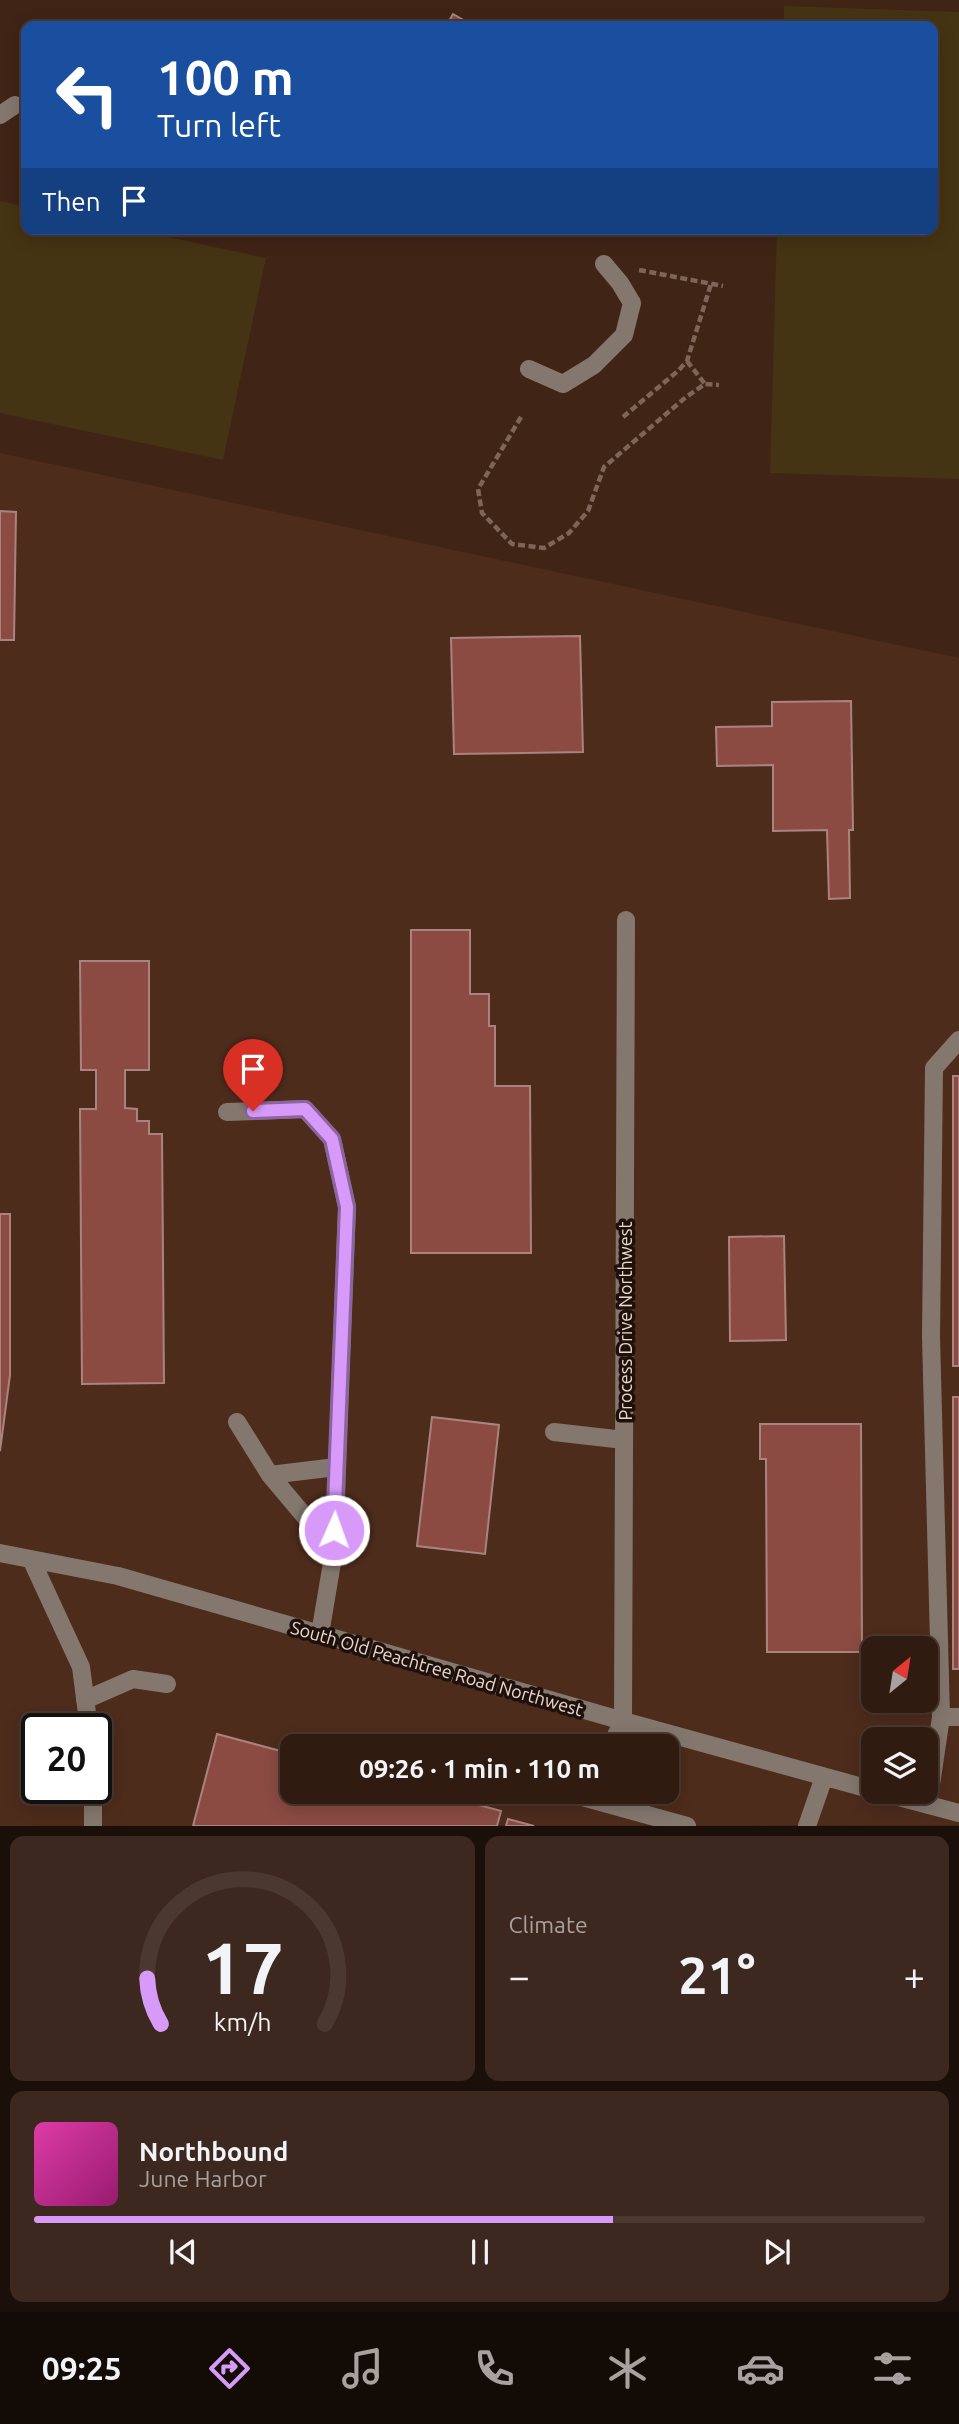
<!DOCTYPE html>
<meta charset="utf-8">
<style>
:root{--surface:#301b10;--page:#3c281e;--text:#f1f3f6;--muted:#a8a19f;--line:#4b3930;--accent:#d89af8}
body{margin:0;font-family:Ubuntu,sans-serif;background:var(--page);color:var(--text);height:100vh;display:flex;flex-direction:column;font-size:26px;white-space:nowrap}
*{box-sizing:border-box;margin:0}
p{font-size:23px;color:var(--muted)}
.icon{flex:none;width:38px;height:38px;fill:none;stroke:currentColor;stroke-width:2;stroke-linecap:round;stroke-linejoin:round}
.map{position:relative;height:1826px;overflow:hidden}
.sheet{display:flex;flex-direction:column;gap:10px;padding:10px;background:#1a0f09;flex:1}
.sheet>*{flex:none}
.banner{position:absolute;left:21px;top:21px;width:917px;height:214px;border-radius:14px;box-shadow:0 4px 18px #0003,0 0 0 2px var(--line);background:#1a4fa0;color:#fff;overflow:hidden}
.needle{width:46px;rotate:30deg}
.tools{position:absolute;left:861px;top:1636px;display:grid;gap:14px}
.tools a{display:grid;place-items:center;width:77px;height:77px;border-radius:14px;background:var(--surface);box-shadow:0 4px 18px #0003,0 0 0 2px var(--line);font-size:35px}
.speed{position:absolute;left:21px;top:1713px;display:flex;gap:14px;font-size:35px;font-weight:700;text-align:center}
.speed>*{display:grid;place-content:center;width:91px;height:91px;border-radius:50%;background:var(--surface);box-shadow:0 4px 18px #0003,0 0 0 2px var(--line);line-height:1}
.speed .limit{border:4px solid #111;border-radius:10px;background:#fff;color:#111}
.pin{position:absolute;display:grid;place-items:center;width:60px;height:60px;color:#fff;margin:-72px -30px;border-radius:50% 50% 50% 0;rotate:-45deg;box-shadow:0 0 7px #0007}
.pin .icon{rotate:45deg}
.me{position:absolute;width:77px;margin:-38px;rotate:2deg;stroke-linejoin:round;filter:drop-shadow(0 0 5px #0008)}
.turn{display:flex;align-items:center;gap:24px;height:147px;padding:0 21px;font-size:32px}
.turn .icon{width:91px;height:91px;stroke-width:2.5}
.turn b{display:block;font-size:49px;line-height:60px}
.then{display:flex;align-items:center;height:66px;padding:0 21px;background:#0003;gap:14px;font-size:26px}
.big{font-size:52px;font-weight:700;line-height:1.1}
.sheet .card{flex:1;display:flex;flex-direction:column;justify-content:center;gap:10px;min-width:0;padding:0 24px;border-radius:14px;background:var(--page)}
.sheet .dial{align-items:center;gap:0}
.dial svg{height:182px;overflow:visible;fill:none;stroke:var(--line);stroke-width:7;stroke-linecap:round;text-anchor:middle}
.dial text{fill:var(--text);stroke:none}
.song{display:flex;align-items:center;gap:21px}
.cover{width:84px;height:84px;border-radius:10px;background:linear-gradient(135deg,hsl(320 70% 55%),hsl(320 70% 35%))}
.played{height:7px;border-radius:4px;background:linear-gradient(90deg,var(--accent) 65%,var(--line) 65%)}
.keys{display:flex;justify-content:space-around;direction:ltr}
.heat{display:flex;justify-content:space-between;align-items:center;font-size:38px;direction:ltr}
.sheet .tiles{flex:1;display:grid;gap:10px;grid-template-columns:1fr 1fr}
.card:last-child{grid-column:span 2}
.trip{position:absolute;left:280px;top:1734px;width:399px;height:70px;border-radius:14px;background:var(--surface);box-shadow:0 4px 18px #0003,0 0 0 2px var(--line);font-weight:700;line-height:70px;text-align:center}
.menu{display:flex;height:112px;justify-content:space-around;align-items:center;background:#130b06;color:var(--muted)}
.menu .icon{width:49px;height:49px}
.menu .current{color:var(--accent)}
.menu b{font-size:32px;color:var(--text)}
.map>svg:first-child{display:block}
.built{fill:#4e2c1c;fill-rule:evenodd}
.green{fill:#443413}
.building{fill:#8b4b43;stroke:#aa837e;stroke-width:2}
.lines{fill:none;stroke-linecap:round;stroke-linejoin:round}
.path{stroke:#7e6559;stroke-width:4.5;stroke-dasharray:7 3.5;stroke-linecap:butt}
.minor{stroke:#84786e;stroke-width:18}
.route-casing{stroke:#8c64a1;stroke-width:18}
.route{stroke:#d89af8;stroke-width:12}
.labels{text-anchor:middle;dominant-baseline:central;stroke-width:7;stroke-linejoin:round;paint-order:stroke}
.street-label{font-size:18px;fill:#ead7ce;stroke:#1e110b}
</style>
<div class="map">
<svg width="959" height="1826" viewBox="0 0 959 1826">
<rect width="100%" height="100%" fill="#402416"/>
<path class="built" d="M0 453 959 658V1825L0 1826ZM873 1648H926V1701H873ZM37 1729H96V1788H37ZM873 1740H926V1792H873ZM292 1746H667V1792H292Z"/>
<path class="green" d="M784 6 959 12V479L770 473 777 229H933V26H784Z
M0 201 26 207V229H130L266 258 223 460 0 413Z"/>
<path class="building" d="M453 14 474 26H446Z
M0 511 16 512 14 640H0Z
M580 636 583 752 454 754 451 638Z
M851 701 853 830H849L850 898 829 899 827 830 773 831V765L717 766 716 727 772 726V702Z
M411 930H470V994H489V1026H495V1086H530L531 1253H411Z
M80 961H149V1070H125V1108L137 1109V1121H149V1134H162L164 1383 82 1384 80 1109H96V1070H81Z
M953 1076H959V1366H953Z
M0 1214H10V1375L0 1451Z
M784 1236 786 1340 730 1341 729 1237Z
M953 1397H959V1669H953Z
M432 1417 499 1425 485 1554 417 1546Z
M760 1424H861L862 1652H767L766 1459H760Z
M217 1734 292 1754V1792H431L501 1811 497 1826H193Z
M508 1819 534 1826H506Z"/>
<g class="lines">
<path class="path" d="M639 270 723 286
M687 361 705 384
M521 417 478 489 482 513 512 544 544 548 569 533 588 511 604 467 686 397 705 384 719 385
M623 417 678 371 687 361 711 284"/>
<path class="minor" d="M0 115 15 105
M529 369 563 384 594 365 624 335 632 303 620 283 604 264
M227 1112 305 1109 332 1139 347 1207 334 1551 320 1634
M237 1422 270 1475 334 1551
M554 1432 624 1440
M270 1475 336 1467
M0 1553 118 1576 623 1721 873 1790
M31 1559 81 1667 89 1729
M85 1700 133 1679 167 1684
M941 1717H959
M611 1746 623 1721 626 920
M93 1788V1825
M564 1792 586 1798 589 1792
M880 1792 959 1813
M586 1798 687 1826
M928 1805 941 1717 931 1337 934 1068 959 1040
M807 1826 824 1777"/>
</g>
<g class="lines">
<defs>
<path id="route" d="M253 1111 305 1109 332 1139 347 1207 334 1530"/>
</defs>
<use href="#route" class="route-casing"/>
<use href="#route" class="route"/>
</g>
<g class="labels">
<g class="street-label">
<text transform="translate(625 1321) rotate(-90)">Process Drive Northwest</text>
<text transform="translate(437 1668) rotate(16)">South Old Peachtree Road Northwest</text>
</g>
</g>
</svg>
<div class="tools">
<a><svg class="needle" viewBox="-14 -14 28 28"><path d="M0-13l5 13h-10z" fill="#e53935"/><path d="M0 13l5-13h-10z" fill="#a8a19f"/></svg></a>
<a><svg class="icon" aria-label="layers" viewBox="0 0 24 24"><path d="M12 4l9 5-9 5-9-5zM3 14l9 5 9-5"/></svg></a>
</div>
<div class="speed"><div class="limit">20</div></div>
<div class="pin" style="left:253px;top:1111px;background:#d93025"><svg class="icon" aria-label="arrive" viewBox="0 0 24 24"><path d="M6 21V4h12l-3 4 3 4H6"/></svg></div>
<svg class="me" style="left:334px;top:1530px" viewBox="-20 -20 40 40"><circle r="17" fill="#d89af8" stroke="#fff" stroke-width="3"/><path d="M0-11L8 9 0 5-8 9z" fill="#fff"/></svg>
<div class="trip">09:26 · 1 min · 110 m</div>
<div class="banner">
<div class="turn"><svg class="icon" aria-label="left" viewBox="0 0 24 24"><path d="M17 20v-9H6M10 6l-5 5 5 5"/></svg><div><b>100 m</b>Turn left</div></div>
<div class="then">Then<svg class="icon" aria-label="arrive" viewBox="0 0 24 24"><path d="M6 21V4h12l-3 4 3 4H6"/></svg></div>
</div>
</div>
<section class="sheet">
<div class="tiles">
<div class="card dial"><svg viewBox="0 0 100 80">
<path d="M14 69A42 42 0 1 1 86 69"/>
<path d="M14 69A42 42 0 0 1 8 49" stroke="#d89af8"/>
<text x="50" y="56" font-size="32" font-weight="700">17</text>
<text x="50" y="72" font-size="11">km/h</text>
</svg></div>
<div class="card"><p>Climate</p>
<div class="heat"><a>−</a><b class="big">21°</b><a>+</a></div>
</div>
<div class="card">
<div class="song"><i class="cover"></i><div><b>Northbound</b><p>June Harbor</p></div></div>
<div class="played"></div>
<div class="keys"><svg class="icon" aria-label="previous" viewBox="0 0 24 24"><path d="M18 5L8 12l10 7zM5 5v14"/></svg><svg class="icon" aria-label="pause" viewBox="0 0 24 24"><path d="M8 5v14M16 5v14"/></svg><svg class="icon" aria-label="next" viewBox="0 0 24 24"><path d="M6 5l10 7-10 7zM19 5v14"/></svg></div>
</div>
</div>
</section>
<nav class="menu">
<b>09:25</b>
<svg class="icon current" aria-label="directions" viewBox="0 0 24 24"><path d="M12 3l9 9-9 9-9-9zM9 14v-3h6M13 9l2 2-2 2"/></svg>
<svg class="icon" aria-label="music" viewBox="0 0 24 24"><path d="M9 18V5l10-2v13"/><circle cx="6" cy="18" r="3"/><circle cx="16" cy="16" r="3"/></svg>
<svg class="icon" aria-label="phone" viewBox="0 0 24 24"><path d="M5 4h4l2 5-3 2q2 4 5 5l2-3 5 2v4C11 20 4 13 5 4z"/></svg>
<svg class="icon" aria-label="climate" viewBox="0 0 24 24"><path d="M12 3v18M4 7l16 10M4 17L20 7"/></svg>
<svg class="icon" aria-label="car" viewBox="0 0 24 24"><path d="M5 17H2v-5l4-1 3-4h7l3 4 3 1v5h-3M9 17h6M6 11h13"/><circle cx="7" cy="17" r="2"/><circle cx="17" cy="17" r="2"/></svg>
<svg class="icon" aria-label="filters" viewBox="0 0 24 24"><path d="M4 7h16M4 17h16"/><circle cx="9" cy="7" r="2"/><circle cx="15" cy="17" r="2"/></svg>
</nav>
